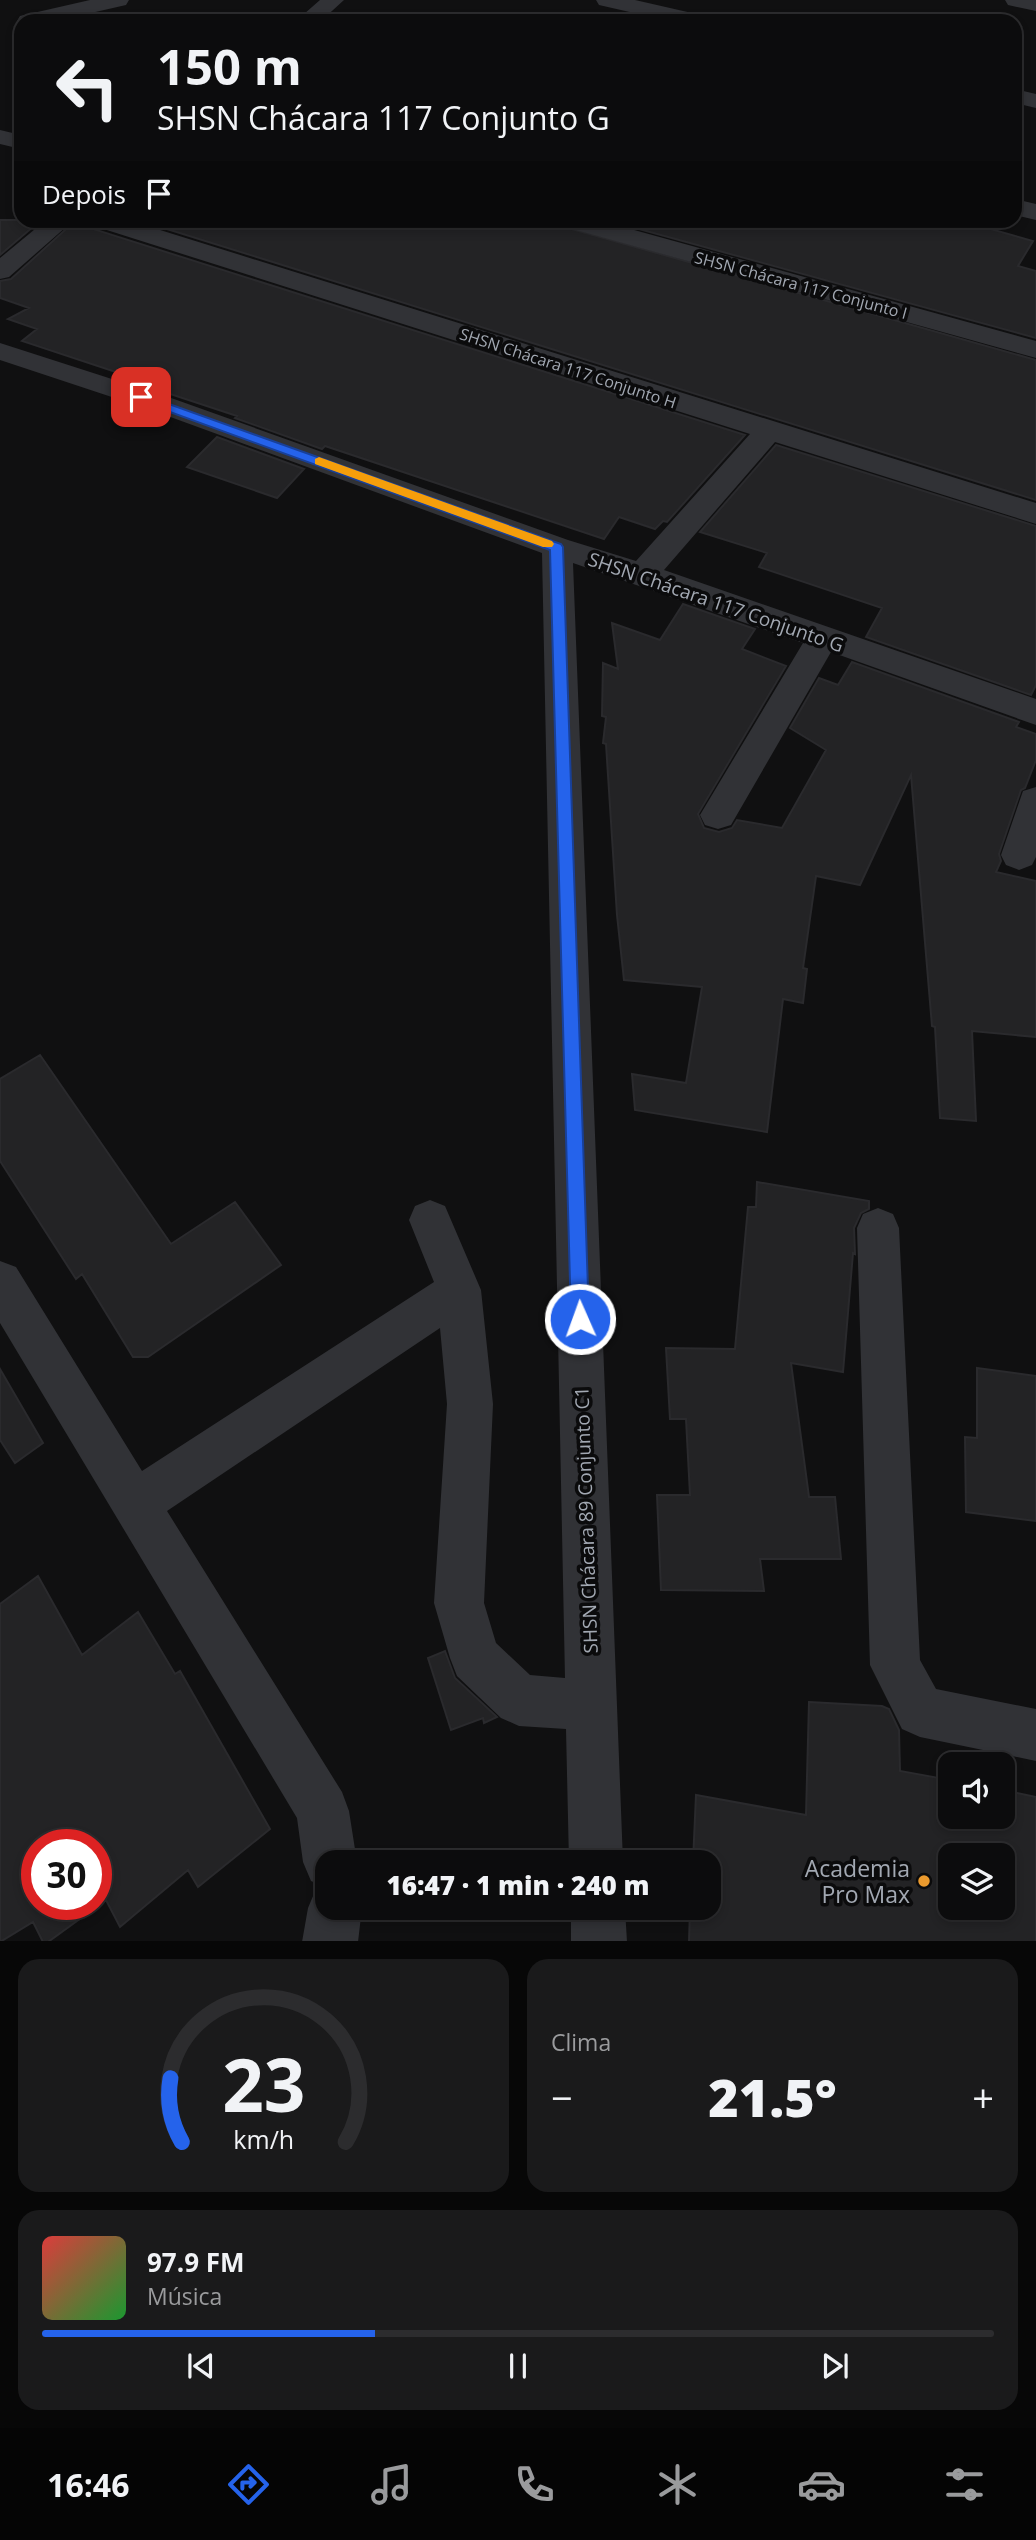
<!DOCTYPE html>
<html lang="pt">
<meta charset="utf-8">
<style>
:root{--surface:#0c0c0d;--page:#1a1a1b;--text:#f1f3f6;--muted:#9a9b9d;--line:#2c2c2e;--accent:#2563eb}
body{margin:0;font-family:"Open Sans",sans-serif;background:var(--page);color:var(--text);height:100vh;display:flex;flex-direction:column;font-size:26px;white-space:nowrap}
*{box-sizing:border-box;margin:0}
p{font-size:23px;color:var(--muted)}
.icon{flex:none;width:38px;height:38px;fill:none;stroke:currentColor;stroke-width:2;stroke-linecap:round;stroke-linejoin:round}
.map{position:relative;height:1941px;overflow:hidden}
.sheet{display:flex;flex-direction:column;gap:18px;padding:18px;background:#070707;flex:1}
.sheet>*{flex:none}
.banner{position:absolute;left:14px;top:14px;width:1008px;height:214px;border-radius:21px;box-shadow:0 4px 10px #0003,0 0 0 2px var(--line);background:#0c0c0d;color:var(--text);overflow:hidden}
.tools{position:absolute;left:938px;top:1752px;display:grid;gap:14px}
.tools a{display:grid;place-items:center;width:77px;height:77px;border-radius:14px;background:var(--surface);box-shadow:0 4px 10px #0003,0 0 0 2px var(--line);font-size:35px}
.speed{position:absolute;left:21px;top:1829px;display:flex;gap:14px;font-size:35px;font-weight:700;text-align:center}
.speed>*{display:grid;place-content:center;width:91px;height:91px;border-radius:50%;background:var(--surface);box-shadow:0 4px 10px #0003,0 0 0 2px var(--line);line-height:1}
.speed .limit{border:10px solid #d22;background:#fff;color:#111}
.pin{position:absolute;display:grid;place-items:center;width:60px;height:60px;color:#fff;margin:-30px;border-radius:14px;box-shadow:0 4px 10px #0006}
.me{position:absolute;width:77px;margin:-38px;rotate:358deg;stroke-linejoin:round;filter:drop-shadow(0 0 5px #0008)}
.turn{display:flex;align-items:center;gap:24px;height:147px;padding:0 28px;font-size:32px}
.turn .icon{width:91px;height:91px;stroke-width:2.5}
.turn b{display:block;font-size:49px;line-height:60px}
.then{display:flex;align-items:center;height:66px;padding:0 28px;background:#0003;gap:14px;font-size:26px}
.big{font-size:52px;font-weight:800;line-height:1.1}
.sheet .card{flex:1;display:flex;flex-direction:column;justify-content:center;gap:10px;min-width:0;padding:0 24px;border-radius:21px;background:var(--page)}
.sheet .dial{align-items:center;gap:0}
.dial svg{height:182px;overflow:visible;fill:none;stroke:var(--line);stroke-width:7;stroke-linecap:round;text-anchor:middle}
.dial text{fill:var(--text);stroke:none}
.song{display:flex;align-items:center;gap:21px}
.cover{width:84px;height:84px;border-radius:10px;background:linear-gradient(135deg,hsl(0 70% 55%),hsl(130 70% 35%))}
.played{height:7px;border-radius:4px;background:linear-gradient(90deg,var(--accent) 35%,var(--line) 35%)}
.keys{display:flex;justify-content:space-around;direction:ltr}
.heat{display:flex;justify-content:space-between;align-items:center;font-size:38px;direction:ltr}
.sheet .tiles{flex:1;display:grid;gap:18px;grid-template-columns:1fr 1fr}
.card:last-child{grid-column:span 2}
.trip{position:absolute;left:315px;top:1850px;width:406px;height:70px;border-radius:21px;background:var(--surface);box-shadow:0 4px 10px #0003,0 0 0 2px var(--line);font-weight:800;line-height:70px;text-align:center}
.tab-bar{display:flex;height:112px;justify-content:space-around;align-items:center;background:#050505;color:var(--muted)}
.tab-bar .icon{width:49px;height:49px}
.tab-bar .selected{color:var(--accent)}
.tab-bar b{font-size:32px;color:var(--text)}
.map>svg:first-child{display:block}
.building{fill:#232325;stroke:#2a2a2d;stroke-width:2;fill-rule:evenodd}
.lines{fill:none;stroke-linecap:round;stroke-linejoin:round}
.minor{fill:#313236;fill-rule:evenodd}
.route{fill:#2563eb;stroke:#184099;stroke-width:2}
.slow{fill:#f59e0b}
.poi-dot{fill:#eb9a2e;stroke:#0b0b0c;stroke-width:2.5}
.labels{text-anchor:middle;dominant-baseline:central;stroke-width:7;stroke-linejoin:round;paint-order:stroke}
.far-street-label{font-size:16px;fill:#a2a8b2;stroke:#0b0b0c}
.street-label{font-size:19px;fill:#a2a8b2;stroke:#0b0b0c}
.near-poi-label{font-size:23px;fill:#a2a8b2;stroke:#0b0b0c;text-anchor:end}
</style>
<div class="map">
<svg width="1036" height="1942" viewBox="0 0 1036 1942">
<rect width="100%" height="100%" fill="#101011"/>
<path class="building" d="M0 220H41L0 255Z
M76 220H86L90 228 745 435 667 522 663 521 655 529 619 517 604 539 325 446 322 449 235 418 237 416 137 383 140 380 22 341 37 329 8 319 29 308 0 298V281L11 279Z
M138 220H540L1036 360V500Z
M640 220H959L1033 241 1018 266 1036 271V338L639 229Z
M217 437 304 469 277 498 187 467Z
M776 445 1036 526V685L1031 695 866 637 882 608 759 567 767 553 700 532Z
M683 604 755 629 742 649 786 666 698 814 704 828 719 832 732 828 737 820 782 828 826 750 790 728 819 678 838 685 852 662 1019 722 1016 727 1036 734V760L1025 788 1021 790 999 854 1001 861 996 872 1036 881V1037L972 1031 976 1121 940 1118 935 1027 932 1026 911 775 860 885 816 876 803 968 807 969 803 1003 783 999 767 1132 635 1110 632 1074 686 1083 702 987 624 980 617 915 606 744 603 743 606 717 602 716 603 663 618 669 612 623 660 640Z
M40 1055 171 1244 235 1202 281 1265 148 1357H133L82 1274 76 1279 0 1161V1079Z
M757 1182 869 1201V1209L861 1213 854 1228 855 1254 853 1253 843 1372 791 1363 809 1497H835L841 1559H760L764 1591 661 1590 657 1495H690L686 1419H670L666 1348 735 1349 748 1207H756Z
M977 1368 1036 1376V1521L966 1512 965 1437 977 1438Z
M0 1369 43 1443 15 1463 0 1440Z
M38 1576 82 1655 138 1612 175 1674 180 1671 270 1829 198 1887 188 1870 120 1927 106 1900 48 1942H43L33 1922 0 1942V1604ZM37 1844H96V1904H37Z
M445 1651 455 1678 497 1717 484 1723 483 1718 451 1730 428 1658Z
M809 1702 882 1706 889 1709 899 1730 900 1771 950 1780V1816H1003V1790L1036 1797V1942H689L690 1908H709V1862H693L696 1795 806 1815ZM950 1855H1003V1908H950Z"/>
<g class="lines">
<path class="minor" d="M90 0H129L126 5 56 21H21V26L17 21 20 16Z
M320 0H344L321 21H296Z
M596 0H635L705 16 708 21H669L599 5Z
M1005 0H1036V11L1008 5Z
M1015 89 1036 94V108L1015 103Z
M0 130 21 135V149L0 144Z
M1015 199 1036 204V220L1015 215Z
M46 220H74L9 277 0 279V258Z
M88 220H128L1036 503V524L775 442 664 570 1036 699V725L831 652 731 825 718 829 705 825 700 815 803 643 573 563 623 1862H569L566 1729 519 1726 501 1718 457 1676 450 1658 434 1603 447 1404 440 1328 167 1511 342 1792 349 1811 357 1862H327V1908H362L358 1942H302L308 1908 316 1889 323 1886 311 1881 303 1862 297 1818 0 1323V1261L16 1267 142 1471 434 1282 409 1220 415 1206 430 1200 445 1206 481 1290 493 1404 484 1603 496 1643 530 1675 565 1678 542 553 154 411 0 360V343L174 399 568 540 636 561 750 434 91 225Z
M555 220H598L1036 341V358L558 225Z
M1036 787V857L1032 865 1019 870 1006 865 1001 855 1023 791Z
M878 1208 893 1214 899 1228 920 1660 936 1689 1036 1709V1761L920 1737 902 1729 870 1665 857 1228 863 1214Z
M571 1908H625L627 1942H571Z"/>
</g>
<path class="route" d="M141 394 561 544 563 547 589 1319 587 1325 580 1328 574 1325 571 1319 550 550 137 400V395Z"/>
<path class="slow" d="M319 457 552 541 554 544 552 547H543L315 464V459Z"/>
<circle class="poi-dot" cx="924" cy="1881" r="7"/>
<g class="labels">
<g class="far-street-label">
<text transform="translate(801 285) rotate(15)">SHSN Chácara 117 Conjunto I</text>
<text transform="translate(568 368) rotate(18)">SHSN Chácara 117 Conjunto H</text>
</g>
<g class="street-label">
<text transform="translate(716 602) rotate(19)">SHSN Chácara 117 Conjunto G</text>
<text transform="translate(586 1520) rotate(-92)">SHSN Chácara 89 Conjunto C1</text>
</g>
<g class="near-poi-label">
<text x="910" y="1868">Academia<tspan x="910" dy="26">Pro Max</tspan></text>
</g>
</g>
</svg>
<div class="tools">
<a><svg class="icon" aria-label="sound" viewBox="0 0 24 24"><path d="M4 9h4l5-4v14l-5-4H4zM17 9q2 3 0 6"/></svg></a>
<a><svg class="icon" aria-label="layers" viewBox="0 0 24 24"><path d="M12 4l9 5-9 5-9-5zM3 14l9 5 9-5"/></svg></a>
</div>
<div class="speed"><div class="limit">30</div></div>
<div class="pin" style="left:141px;top:397px;background:#d93025"><svg class="icon" aria-label="arrive" viewBox="0 0 24 24"><path d="M6 21V4h12l-3 4 3 4H6"/></svg></div>
<svg class="me" style="left:580px;top:1319px" viewBox="-20 -20 40 40"><circle r="17" fill="#2563eb" stroke="#fff" stroke-width="3"/><path d="M0-11L8 9 0 5-8 9z" fill="#fff"/></svg>
<div class="trip">16:47 · 1 min · 240 m</div>
<div class="banner">
<div class="turn"><svg class="icon" aria-label="left" viewBox="0 0 24 24"><path d="M17 20v-9H6M10 6l-5 5 5 5"/></svg><div><b>150 m</b>SHSN Chácara 117 Conjunto G</div></div>
<div class="then">Depois<svg class="icon" aria-label="arrive" viewBox="0 0 24 24"><path d="M6 21V4h12l-3 4 3 4H6"/></svg></div>
</div>
</div>
<section class="sheet">
<div class="tiles">
<div class="card dial"><svg viewBox="0 0 100 80">
<path d="M14 69A42 42 0 1 1 86 69"/>
<path d="M14 69A42 42 0 0 1 9 41" stroke="#2563eb"/>
<text x="50" y="56" font-size="32" font-weight="700">23</text>
<text x="50" y="72" font-size="11">km/h</text>
</svg></div>
<div class="card"><p>Clima</p>
<div class="heat"><a>−</a><b class="big">21.5°</b><a>+</a></div>
</div>
<div class="card">
<div class="song"><i class="cover"></i><div><b>97.9 FM</b><p>Música</p></div></div>
<div class="played"></div>
<div class="keys"><svg class="icon" aria-label="previous" viewBox="0 0 24 24"><path d="M18 5L8 12l10 7zM5 5v14"/></svg><svg class="icon" aria-label="pause" viewBox="0 0 24 24"><path d="M8 5v14M16 5v14"/></svg><svg class="icon" aria-label="next" viewBox="0 0 24 24"><path d="M6 5l10 7-10 7zM19 5v14"/></svg></div>
</div>
</div>
</section>
<nav class="tab-bar">
<b>16:46</b>
<svg class="icon selected" aria-label="directions" viewBox="0 0 24 24"><path d="M12 3l9 9-9 9-9-9zM9 14v-3h6M13 9l2 2-2 2"/></svg>
<svg class="icon" aria-label="music" viewBox="0 0 24 24"><path d="M9 18V5l10-2v13"/><circle cx="6" cy="18" r="3"/><circle cx="16" cy="16" r="3"/></svg>
<svg class="icon" aria-label="phone" viewBox="0 0 24 24"><path d="M5 4h4l2 5-3 2q2 4 5 5l2-3 5 2v4C11 20 4 13 5 4z"/></svg>
<svg class="icon" aria-label="climate" viewBox="0 0 24 24"><path d="M12 3v18M4 7l16 10M4 17L20 7"/></svg>
<svg class="icon" aria-label="car" viewBox="0 0 24 24"><path d="M5 17H2v-5l4-1 3-4h7l3 4 3 1v5h-3M9 17h6M6 11h13"/><circle cx="7" cy="17" r="2"/><circle cx="17" cy="17" r="2"/></svg>
<svg class="icon" aria-label="filters" viewBox="0 0 24 24"><path d="M4 7h16M4 17h16"/><circle cx="9" cy="7" r="2"/><circle cx="15" cy="17" r="2"/></svg>
</nav>
